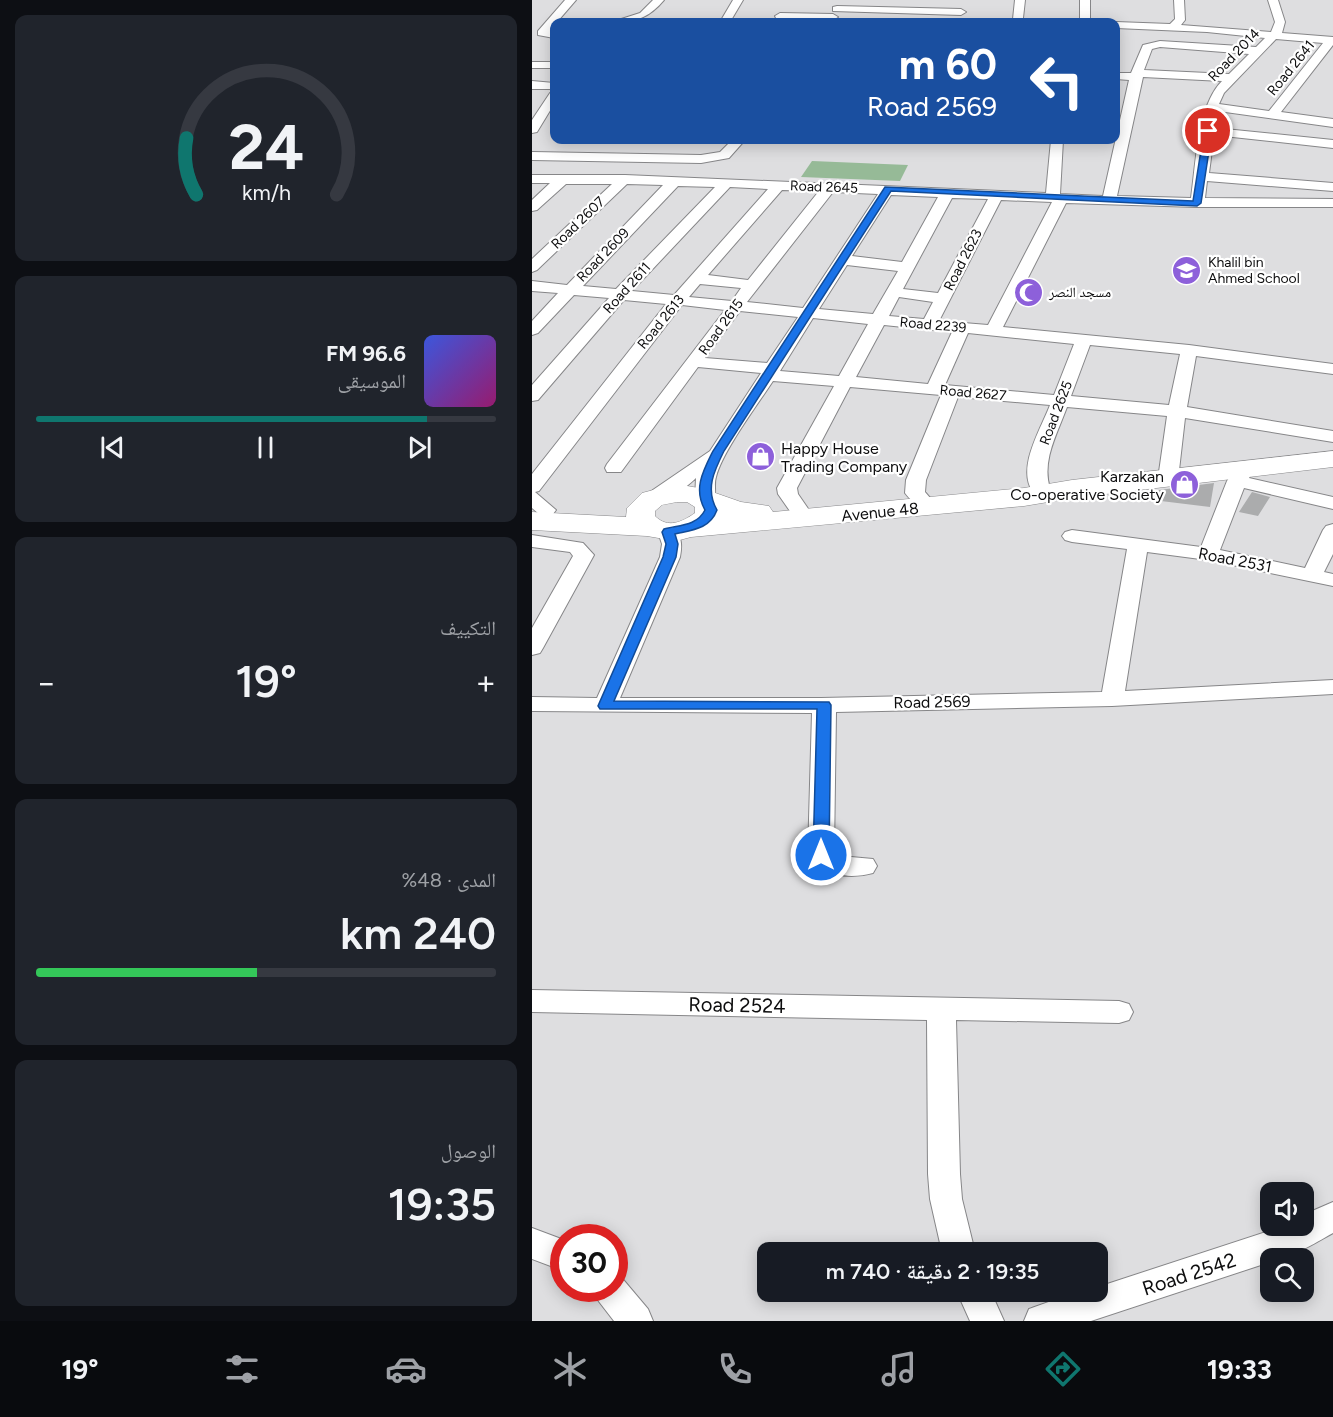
<!DOCTYPE html>
<html lang="ar">
<meta charset="utf-8">
<style>
:root{--surface:#171b24;--page:#20242c;--text:#f1f3f6;--muted:#9ea1a6;--line:#363941;--accent:#0f766e}
body{margin:0;font-family:Figtree,"Noto Naskh Arabic",sans-serif;background:var(--page);color:var(--text);direction:rtl;height:100vh;display:flex;flex-direction:column;font-size:22px;white-space:nowrap}
*{box-sizing:border-box;margin:0}
p{font-size:20px;color:var(--muted)}
.icon{flex:none;width:33px;height:33px;fill:none;stroke:currentColor;stroke-width:2;stroke-linecap:round;stroke-linejoin:round}
.map{position:relative;flex:1;overflow:hidden;direction:ltr}
.panel{display:flex;flex-direction:column;gap:15px;padding:15px;background:#0d0f14;width:532px}
.panel>*{flex:none}
.hud{position:absolute;left:18px;top:18px;width:570px;height:126px;border-radius:12px;box-shadow:0 3px 15px #0003;direction:rtl;background:#1a4fa0;color:#fff;overflow:hidden}
.buttons{position:absolute;left:728px;top:1182px;display:grid;gap:12px}
.buttons a{display:grid;place-items:center;width:54px;height:54px;border-radius:12px;background:var(--surface);box-shadow:0 3px 15px #0003;font-size:30px}
.speed{position:absolute;left:18px;top:1224px;display:flex;gap:12px;font-size:30px;font-weight:700;text-align:center}
.speed>*{display:grid;place-content:center;width:78px;height:78px;border-radius:50%;background:var(--surface);box-shadow:0 3px 15px #0003;line-height:1}
.speed .limit{border:9px solid #d22;background:#fff;color:#111}
.pin{position:absolute;display:grid;place-items:center;width:51px;height:51px;color:#fff;margin:-26px;border:3px solid #fff;border-radius:50%;box-shadow:0 2px 6px #0007}
.me{position:absolute;width:66px;margin:-33px;rotate:0deg;stroke-linejoin:round;filter:drop-shadow(0 0 4px #0008)}
.turn{display:flex;align-items:center;gap:21px;height:126px;padding:0 24px;font-size:27px}
.turn .icon{width:78px;height:78px;stroke-width:2.5}
.turn b{display:block;font-size:42px;line-height:51px}
.big{font-size:45px;font-weight:600;line-height:1.1}
.panel .card{flex:1;display:flex;flex-direction:column;justify-content:center;gap:9px;min-width:0;padding:0 21px;border-radius:12px;background:var(--page)}
.panel .dial{align-items:center;gap:0}
.dial svg{height:156px;overflow:visible;fill:none;stroke:var(--line);stroke-width:7;stroke-linecap:round;text-anchor:middle}
.dial text{fill:var(--text);stroke:none}
.song{display:flex;align-items:center;gap:18px}
.cover{width:72px;height:72px;border-radius:9px;background:linear-gradient(135deg,hsl(230 70% 55%),hsl(320 70% 35%))}
.played{height:6px;border-radius:3px;background:linear-gradient(90deg,var(--accent) 85%,var(--line) 85%)}
.keys{display:flex;justify-content:space-around;direction:ltr}
.heat{display:flex;justify-content:space-between;align-items:center;font-size:33px;direction:ltr}
.charge{height:9px;border-radius:4px;background:linear-gradient(90deg,#34c759 48%,var(--line) 0)}
.trip{position:absolute;left:225px;top:1242px;width:351px;height:60px;border-radius:12px;background:var(--surface);box-shadow:0 3px 15px #0003;font-weight:600;line-height:60px;text-align:center;direction:rtl}
.dock{display:flex;height:96px;justify-content:space-around;align-items:center;background:#090b0e;color:var(--muted)}
.dock .icon{width:42px;height:42px}
.dock .current{color:var(--accent)}
.dock b{font-size:27px;color:var(--text)}
main{display:flex;flex:1;min-height:0}
.map>svg:first-child{display:block}
.green{fill:#96ba97}
.building{fill:#abacad}
.lines{fill:none;stroke-linecap:round;stroke-linejoin:round}
.street-casing{stroke:#868688;stroke-width:2}
.secondary-casing{stroke:#868688;stroke-width:1}
.street{fill:#fff;fill-rule:evenodd}
.secondary{fill:#fff;fill-rule:evenodd}
.route{fill:#1a73e8;stroke:#114b97;stroke-width:1.5}
.labels{text-anchor:middle;dominant-baseline:central;stroke-width:4.5;stroke-linejoin:round;paint-order:stroke}
.far-street-label{font-size:14px;fill:#0d0d0e;stroke:#fff}
.far-poi-label{font-size:14px;fill:#0d0d0e;stroke:#fff;text-anchor:start}
.poi-label{font-size:16px;fill:#0d0d0e;stroke:#fff;text-anchor:start}
.street-label{font-size:16px;fill:#0d0d0e;stroke:#fff}
.near-street-label{font-size:20px;fill:#0d0d0e;stroke:#fff}
</style>
<main>
<div class="map">
<svg width="801" height="1321" viewBox="0 0 801 1321">
<rect width="100%" height="100%" fill="#dedee0"/>
<path class="green" d="M280 161 376 165 368 181 269 177Z"/>
<path class="building" d="M682 483 678 507 588 496V495Z
M720 492 738 497 726 516 707 512Z"/>
<g class="lines">
<defs>
<path id="street" d="M33 0H44L25 22H22L18 31 22 32V38L6 35V31Z
M121 0H132C118 17 102 24 80 22L108 13Z
M201 0H211L198 22H188Z
M483 0H493L491 18 493 22H484L481 19Z
M548 0H558V22H548Z
M642 0H652L653 20 649 25 739 32 743 22 736 0H746L753 22 750 33 801 37V45L749 112 801 119V127L686 111 683 128 801 140V148L682 135 677 173 801 183V191L675 181 673 198 801 199V207H665L534 203 471 327 657 345 801 364V374L664 356 655 407 801 431V442L653 418 646 479 643 483H629L626 479 635 416 535 407C526 432 509 461 518 488L515 492H501C484 468 509 429 518 405L426 397 394 480 393 492 399 499 396 503C385 506 380 502 373 493L374 480 409 395 318 387 265 488 266 494 277 510 274 514H260L246 494 245 488 302 386 241 381C226 404 190 452 184 477 181 486 186 496 180 504H166L163 500 164 478C152 489 132 506 115 502L112 498 115 494 178 451 229 373 166 367 89 472H75L73 468 75 464 193 310 150 305 7 491 3 492 24 510 21 514H7L0 508V474L134 304 92 300 6 400 0 401V385L77 298 42 295 6 333 0 335V321L26 293 0 291V281L35 285 131 185 95 184 5 270 0 272V259L80 184H34L5 210 0 211V200L18 183H0V175H93L514 193 519 140H531L528 194 571 196 597 80 584 79V73H599L611 45 628 41 724 47 733 38 675 32 584 28V22H581H584L638 24 643 19ZM744 39 791 43 737 111 687 104 692 93ZM628 47 717 54 697 74 612 70 620 49ZM611 77 690 81C665 106 664 164 659 198L585 196ZM146 186 183 187 84 289 51 286ZM198 187 236 189 142 295 100 291ZM250 190 287 191 216 280 176 275ZM301 192 346 194 271 308 215 302ZM359 195 406 197 370 262 320 256ZM420 198 456 199 406 293 371 289ZM469 200 520 202 456 325 407 321ZM315 265 366 271 341 314 287 309ZM168 284 209 288 200 301 157 297ZM367 297 401 302 392 319 357 316ZM208 311 266 317 235 363 173 358ZM281 318 336 324 307 376 248 371ZM352 325 420 332 396 384 324 377ZM436 333 542 344 522 395 413 385ZM558 345 648 354 637 405 539 396Z
M305 6 429 9 434 12 429 15 301 11V7Z
M248 13 301 14 306 17 301 20 244 18 243 16Z
M0 62H22V68H0Z
M0 81 22 83V89H0Z
M22 92V104L5 132 0 133V120L18 93Z
M200 140H213L197 158 169 163 0 160V152L169 155 188 152Z
M712 464 719 466 721 470 717 478 801 497V509L712 488 688 550 773 568 791 530 794 526 801 524V554L792 572 801 574V586L676 560 615 552 593 691 801 680V694L580 706 304 712 302 851 308 856 341 859 345 866 341 873C319 879 289 877 276 855L280 713 0 711V697L65 698 128 557 130 544 126 532 129 528H143C150 538 150 546 148 557L88 698H289L570 692 595 549 540 542 533 540 530 536 533 532 540 530 669 547 695 481 705 466Z
M0 535 51 543 62 555 11 648 8 653 0 655V628L41 556 38 552 0 547Z
M0 990 587 1001 597 1004 601 1012 597 1020 587 1023 424 1020 428 1174 430 1199 443 1252H410L398 1199 396 1174 395 1020 0 1012Z
M801 1202V1233C781 1244 761 1258 738 1258V1262L559 1321H492L497 1309C519 1301 542 1292 566 1292V1287L752 1226H771V1215Z
M0 1228 32 1240V1271L0 1259Z
M82 1274 89 1277 116 1309 121 1321H82L65 1299 60 1288H82Z
M425 1292H459L472 1321H438Z"/>
<path id="secondary" d="M801 451V467L540 498 492 506 159 537 144 541 115 536 0 530V512L94 517 95 508 110 493 144 484 172 489 209 502 237 506 241 512 492 488 540 480ZM145 502H155L163 507V513C150 522 136 529 123 516V511L130 505Z"/>
</defs>
<use href="#street" class="street-casing"/>
<use href="#secondary" class="secondary-casing"/>
<use href="#street" class="street"/>
<use href="#secondary" class="secondary"/>
</g>
<path class="route" d="M676 129 680 131 669 203 665 206 359 191 192 451C182 471 173 489 185 510 178 529 160 530 143 534L146 544 144 557 82 701 297 702 299 705 297 855 295 859H284L281 855 285 709H68L66 706 131 557 134 544 130 532 132 529C147 525 165 526 173 510 161 489 171 471 181 451L353 187 661 201 672 131Z"/>
<defs>
<symbol id="school-disc" viewBox="-11 -11 22 22"><circle r="9.5" fill="#8d60da" stroke="#fff"/><path d="M0-5L7-2L0 1L-7-2ZM-4 1L0 2.5L4 1V4Q0 6-4 4Z" fill="#fff"/></symbol>
<symbol id="mosque-disc" viewBox="-11 -11 22 22"><circle r="9.5" fill="#8d60da" stroke="#fff"/><path d="M3.5-4.9A6 6 0 1 0 3.5 4.9A5 5 0 1 1 3.5-4.9Z" fill="#fff"/></symbol>
<symbol id="shop-disc" viewBox="-11 -11 22 22"><circle r="9.5" fill="#8d60da" stroke="#fff"/><path d="M-5-2.5h2.3a2.7 3.5 0 0 1 5.4 0H5L5.5 6h-11ZM-1.5-2.5h3a1.5 2.3 0 0 0-3 0Z" fill="#fff"/></symbol>
</defs>
<g fill-rule="evenodd">
<use href="#school-disc" x="638" y="254" width="33" height="33"/>
<use href="#mosque-disc" x="480" y="276" width="33" height="33"/>
<use href="#shop-disc" x="212" y="440" width="33" height="33"/>
<use href="#shop-disc" x="636" y="468" width="33" height="33"/>
</g>
<g class="labels">
<g class="far-street-label">
<text transform="translate(702 55) rotate(-46)">Road 2014</text>
<text transform="translate(759 68) rotate(-51)">Road 2641</text>
<text transform="translate(292 187) rotate(2)">Road 2645</text>
<text transform="translate(46 223) rotate(-44)">Road 2607</text>
<text transform="translate(71 255) rotate(-46)">Road 2609</text>
<text transform="translate(431 260) rotate(-63)">Road 2623</text>
<text transform="translate(95 288) rotate(-48)">Road 2611</text>
<text transform="translate(129 322) rotate(-51)">Road 2613</text>
<text transform="translate(401 325) rotate(5)">Road 2239</text>
<text transform="translate(189 327) rotate(-54)">Road 2615</text>
<text transform="translate(441 393) rotate(5)">Road 2627</text>
<text transform="translate(524 413) rotate(-69)">Road 2625</text>
</g>
<g class="far-poi-label">
<text x="676" y="262">Khalil bin<tspan x="676" dy="16">Ahmed School</tspan></text>
<text x="517" y="292">مسجد النصر</text>
</g>
<g class="poi-label">
<text x="249" y="448">Happy House<tspan x="249" dy="18">Trading Company</tspan></text>
<text x="632" y="476" text-anchor="end">Karzakan<tspan x="632" dy="18">Co-operative Society</tspan></text>
</g>
<g class="street-label">
<text transform="translate(348 512) rotate(-6)">Avenue 48</text>
<text transform="translate(703 560) rotate(11)">Road 2531</text>
<text transform="translate(400 702) rotate(-1)">Road 2569</text>
</g>
<g class="near-street-label">
<text transform="translate(205 1005) rotate(1)">Road 2524</text>
<text transform="translate(657 1274) rotate(-18)">Road 2542</text>
</g>
</g>
</svg>
<div class="buttons">
<a><svg class="icon" aria-label="sound" viewBox="0 0 24 24"><path d="M4 9h4l5-4v14l-5-4H4zM17 9q2 3 0 6"/></svg></a>
<a><svg class="icon" aria-label="search" viewBox="0 0 24 24"><circle cx="10" cy="10" r="6"/><path d="M15 15l6 6"/></svg></a>
</div>
<div class="speed"><div class="limit">30</div></div>
<div class="pin" style="left:676px;top:131px;background:#d93025"><svg class="icon" aria-label="arrive" viewBox="0 0 24 24"><path d="M6 21V4h12l-3 4 3 4H6"/></svg></div>
<svg class="me" style="left:289px;top:855px" viewBox="-20 -20 40 40"><circle r="17" fill="#1a73e8" stroke="#fff" stroke-width="3"/><path d="M0-11L8 9 0 5-8 9z" fill="#fff"/></svg>
<div class="trip">19:35 · 2 دقيقة · 740 m</div>
<div class="hud">
<div class="turn"><svg class="icon" aria-label="left" viewBox="0 0 24 24"><path d="M17 20v-9H6M10 6l-5 5 5 5"/></svg><div><b>60 m</b>Road 2569</div></div>
</div>
</div>
<section class="panel">
<div class="card dial"><svg viewBox="0 0 100 80">
<path d="M14 69A42 42 0 1 1 86 69"/>
<path d="M14 69A42 42 0 0 1 9 40" stroke="#0f766e"/>
<text x="50" y="56" font-size="32" font-weight="700">24</text>
<text x="50" y="72" font-size="11">km/h</text>
</svg></div>
<div class="card">
<div class="song"><i class="cover"></i><div><b>96.6 FM</b><p>الموسيقى</p></div></div>
<div class="played"></div>
<div class="keys"><svg class="icon" aria-label="previous" viewBox="0 0 24 24"><path d="M18 5L8 12l10 7zM5 5v14"/></svg><svg class="icon" aria-label="pause" viewBox="0 0 24 24"><path d="M8 5v14M16 5v14"/></svg><svg class="icon" aria-label="next" viewBox="0 0 24 24"><path d="M6 5l10 7-10 7zM19 5v14"/></svg></div>
</div>
<div class="card"><p>التكييف</p>
<div class="heat"><a>−</a><b class="big">19°</b><a>+</a></div>
</div>
<div class="card"><p>المدى · 48%</p><b class="big">240 km</b><div class="charge"></div></div>
<div class="card"><p>الوصول</p><b class="big">19:35</b></div>
</section>
</main>
<nav class="dock">
<b>19:33</b>
<svg class="icon current" aria-label="directions" viewBox="0 0 24 24"><path d="M12 3l9 9-9 9-9-9zM9 14v-3h6M13 9l2 2-2 2"/></svg>
<svg class="icon" aria-label="music" viewBox="0 0 24 24"><path d="M9 18V5l10-2v13"/><circle cx="6" cy="18" r="3"/><circle cx="16" cy="16" r="3"/></svg>
<svg class="icon" aria-label="phone" viewBox="0 0 24 24"><path d="M5 4h4l2 5-3 2q2 4 5 5l2-3 5 2v4C11 20 4 13 5 4z"/></svg>
<svg class="icon" aria-label="climate" viewBox="0 0 24 24"><path d="M12 3v18M4 7l16 10M4 17L20 7"/></svg>
<svg class="icon" aria-label="car" viewBox="0 0 24 24"><path d="M5 17H2v-5l4-1 3-4h7l3 4 3 1v5h-3M9 17h6M6 11h13"/><circle cx="7" cy="17" r="2"/><circle cx="17" cy="17" r="2"/></svg>
<svg class="icon" aria-label="filters" viewBox="0 0 24 24"><path d="M4 7h16M4 17h16"/><circle cx="9" cy="7" r="2"/><circle cx="15" cy="17" r="2"/></svg>
<b>19°</b>
</nav>
